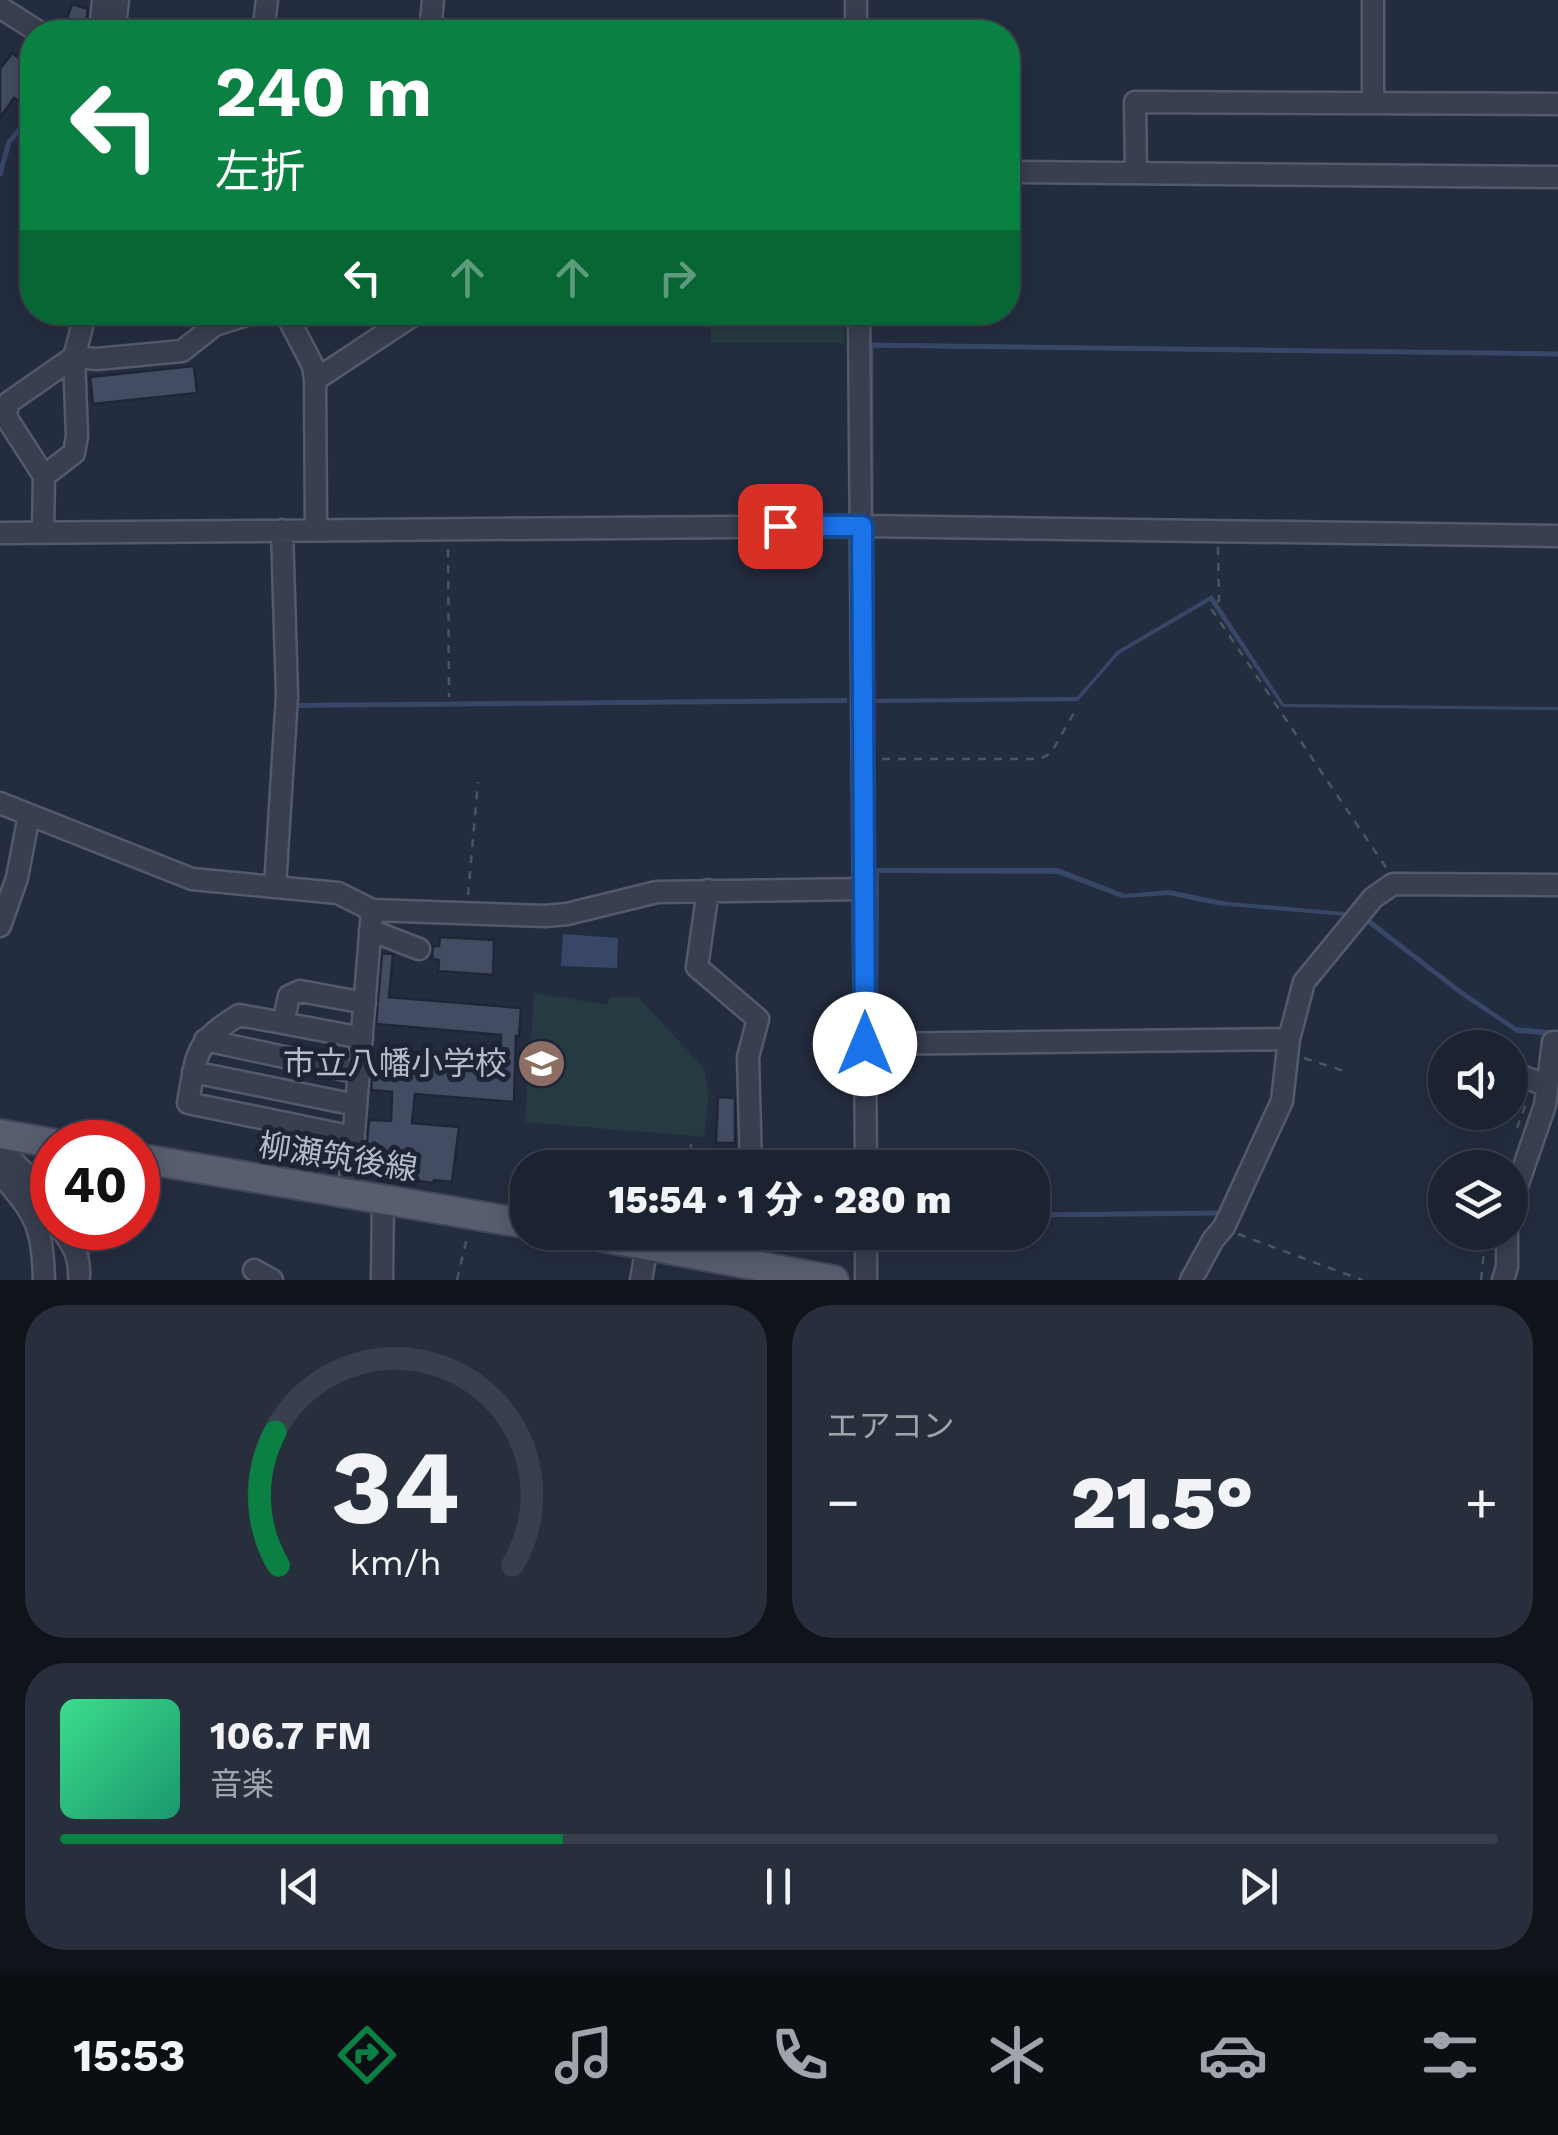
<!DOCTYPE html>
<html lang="ja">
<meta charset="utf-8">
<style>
:root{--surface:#1b2230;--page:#282f3c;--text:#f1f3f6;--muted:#a0a4ab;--line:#393f4c;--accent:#0b8043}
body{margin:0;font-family:"Work Sans","Noto Sans JP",sans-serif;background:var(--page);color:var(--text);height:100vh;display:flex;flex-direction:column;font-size:38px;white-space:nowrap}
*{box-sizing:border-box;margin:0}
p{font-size:32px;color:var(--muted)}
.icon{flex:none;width:55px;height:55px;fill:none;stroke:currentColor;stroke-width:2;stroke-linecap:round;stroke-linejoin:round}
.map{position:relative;height:1280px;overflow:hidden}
.sheet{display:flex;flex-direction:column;gap:25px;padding:25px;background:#0f131a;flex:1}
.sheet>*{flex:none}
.guide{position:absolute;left:20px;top:20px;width:1000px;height:305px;border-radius:40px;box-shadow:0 5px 25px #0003,0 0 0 2px var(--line);background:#0b8043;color:#fff;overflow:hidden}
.tools{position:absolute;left:1428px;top:1030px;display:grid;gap:20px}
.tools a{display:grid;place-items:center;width:100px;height:100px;border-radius:50%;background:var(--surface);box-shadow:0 5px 25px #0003,0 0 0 2px var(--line);font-size:50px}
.speed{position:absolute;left:30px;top:1120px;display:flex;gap:20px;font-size:50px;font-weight:700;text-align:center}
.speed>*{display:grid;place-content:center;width:130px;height:130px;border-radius:50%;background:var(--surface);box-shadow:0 5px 25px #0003,0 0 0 2px var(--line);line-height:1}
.speed .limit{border:15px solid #d22;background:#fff;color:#111}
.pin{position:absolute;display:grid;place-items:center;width:85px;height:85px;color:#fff;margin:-42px;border-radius:20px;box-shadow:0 5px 15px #0006}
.me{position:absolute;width:110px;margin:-55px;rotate:0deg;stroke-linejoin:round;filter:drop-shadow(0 0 8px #0008)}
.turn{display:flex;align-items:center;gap:35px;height:210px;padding:0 30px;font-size:45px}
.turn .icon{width:130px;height:130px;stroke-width:2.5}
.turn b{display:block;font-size:70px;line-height:85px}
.lanes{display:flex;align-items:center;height:95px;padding:0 30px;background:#0003;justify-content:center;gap:50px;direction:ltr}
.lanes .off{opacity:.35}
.big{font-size:75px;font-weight:800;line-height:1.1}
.sheet .tile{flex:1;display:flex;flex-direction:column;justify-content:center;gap:15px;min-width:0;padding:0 35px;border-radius:40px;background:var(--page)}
.sheet .dial{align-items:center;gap:0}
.dial svg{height:260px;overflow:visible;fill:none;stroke:var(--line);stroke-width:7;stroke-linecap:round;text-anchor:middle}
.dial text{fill:var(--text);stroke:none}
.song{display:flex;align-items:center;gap:30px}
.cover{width:120px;height:120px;border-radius:15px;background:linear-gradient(135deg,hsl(150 70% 55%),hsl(160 70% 35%))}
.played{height:10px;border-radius:5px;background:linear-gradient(90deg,var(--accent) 35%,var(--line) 35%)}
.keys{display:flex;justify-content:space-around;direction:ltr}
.heat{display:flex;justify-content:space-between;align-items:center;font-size:55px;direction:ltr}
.sheet .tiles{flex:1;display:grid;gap:25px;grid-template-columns:1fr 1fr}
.tile:last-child{grid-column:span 2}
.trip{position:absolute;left:510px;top:1150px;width:540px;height:100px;border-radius:40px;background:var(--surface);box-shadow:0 5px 25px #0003,0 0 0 2px var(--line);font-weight:800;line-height:100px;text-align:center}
.dock{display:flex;height:160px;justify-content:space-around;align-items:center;background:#0b0e13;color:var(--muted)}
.dock .icon{width:70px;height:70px}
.dock .on{color:var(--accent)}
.dock b{font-size:45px;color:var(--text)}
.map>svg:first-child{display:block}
.green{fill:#263b41}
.water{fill:#384668}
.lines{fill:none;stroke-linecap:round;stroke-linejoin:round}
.stream{stroke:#384668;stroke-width:5}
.building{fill:#434c62;stroke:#1f2637;stroke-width:2.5}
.minor-casing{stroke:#535a6a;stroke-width:25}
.major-casing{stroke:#424859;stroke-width:32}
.path{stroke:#45585e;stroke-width:2.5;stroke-dasharray:8 8;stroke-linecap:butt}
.minor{stroke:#393f50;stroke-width:20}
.major{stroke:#575e70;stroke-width:28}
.route-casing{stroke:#114b97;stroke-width:25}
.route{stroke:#1a73e8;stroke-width:18}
.labels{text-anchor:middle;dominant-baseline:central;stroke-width:10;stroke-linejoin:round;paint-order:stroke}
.poi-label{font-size:32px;fill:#b5bbca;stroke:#1d2435;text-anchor:end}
.street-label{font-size:32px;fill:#b5bbca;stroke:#1d2435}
</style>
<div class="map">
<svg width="1558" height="1280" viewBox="0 0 1558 1280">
<rect width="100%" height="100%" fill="#242d40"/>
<path class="green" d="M711 313H844L845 343H711Z
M534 993 607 1005 611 997H638L704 1068 709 1095 704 1137 525 1122Z"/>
<path class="water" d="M1212 595 1284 704 1558 707V710L1282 707 1210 601 1119 654 1078 701 870 703V699L1077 697 1117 651Z
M847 698V703L295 708 292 703Z
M873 868H1058L1125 894 1169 890 1228 902 1345 912V916L1217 905 1168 895 1122 898 1058 874 879 873 878 1034H874Z
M1366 916 1463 991 1516 1027 1558 1031V1036L1517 1033 1459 994 1363 920Z
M563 934 618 938 617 968 561 966Z"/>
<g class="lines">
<path class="stream" d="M0 174 9 142 25 123 32 104
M871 521V345L1558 354
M872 532 873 751
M873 767V784
M1032 1215 1220 1213
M85 1228 89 1247 87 1264"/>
</g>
<path class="building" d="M72 4 88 9 85 32H62Z
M12 53 32 67V109L14 98 0 118V69Z
M194 366 197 393 93 404 90 377Z
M440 937 494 940 493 975 438 971 439 960 432 959 433 946H439Z
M382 953 393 954 389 997 521 1008 519 1036H516L514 1102 415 1094 412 1123 459 1127 452 1182 434 1180 433 1183 364 1174 369 1120 391 1121 392 1092 371 1090 373 1062 408 1065V1057L427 1058 426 1066 500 1072 501 1035 376 1024Z
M718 1097 735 1098V1143H716Z"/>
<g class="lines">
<defs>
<path id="minor" d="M856 0V32
M1 8 39 32
M100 32 103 0
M114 32 118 0
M263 32 267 0
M430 32 433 0
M1373 103V0
M1008 172 1558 177
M1136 173 1135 102 1558 104
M285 312 313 366 315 380
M859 312 866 1168
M44 476 74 453 77 436 74 357 86 312
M316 530 315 380 418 312
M0 533 862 526 1558 536
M43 533 44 476 6 417 8 403 74 357 97 359 182 351 215 325 256 312
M0 803 192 879 338 893 372 910 545 916 567 914 657 892 865 889
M275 887 287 696 282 530
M708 890 697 967 758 1019 748 1057 751 1168
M0 926 17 878 29 815
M370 930 419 949
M283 1023 362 1038
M205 1040 359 1073
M865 1044 1289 1039 1304 982 1373 898 1393 884 1558 885
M1510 1071 1547 1086
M193 1072 356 1105
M354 1137 188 1103C197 1053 194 1043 239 1015L283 1023 289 996 300 991 365 1003
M4 1152 52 1201
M0 1173C36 1216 42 1223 44 1280
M349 1193 372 910
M1510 1207 1545 1105 1553 1042H1558
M62 1230C73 1245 80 1257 79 1276
M866 1232V1280
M734 1262 742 1232
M254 1270 272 1280
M382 1280 383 1200
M641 1280 647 1246
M1191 1280 1213 1240 1224 1227 1282 1101 1289 1039
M1503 1280 1507 1267V1232"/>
<path id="major" d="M0 1134 52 1143
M138 1158 528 1224
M574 1232 834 1280"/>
</defs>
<use href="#minor" class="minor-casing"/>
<use href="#major" class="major-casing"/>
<path class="path" d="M1218 547 1219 600 1212 610 1387 869
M448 549 449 697
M882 759H1040L1051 753 1075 711
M468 895 478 782
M1304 1058 1347 1072
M1517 1128 1528 1098
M690 1168 691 1144
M1238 1234 1362 1280
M457 1280 467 1238
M1481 1280 1486 1232"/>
<use href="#minor" class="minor"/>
<use href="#major" class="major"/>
</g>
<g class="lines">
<defs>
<path id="route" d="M780 526H862L865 1044"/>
</defs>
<use href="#route" class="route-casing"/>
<use href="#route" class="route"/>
</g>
<defs>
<symbol id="school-disc" viewBox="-11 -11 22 22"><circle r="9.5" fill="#8d6e63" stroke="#1d2435"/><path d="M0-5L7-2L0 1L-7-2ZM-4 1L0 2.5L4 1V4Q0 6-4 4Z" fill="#fff"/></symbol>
</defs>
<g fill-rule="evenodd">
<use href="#school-disc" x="514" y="1036" width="55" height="55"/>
</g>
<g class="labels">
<g class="poi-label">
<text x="507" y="1063">市立八幡小学校</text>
</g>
<g class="street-label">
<text transform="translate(338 1157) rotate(9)">柳瀬筑後線</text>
</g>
</g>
</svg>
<div class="tools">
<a><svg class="icon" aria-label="sound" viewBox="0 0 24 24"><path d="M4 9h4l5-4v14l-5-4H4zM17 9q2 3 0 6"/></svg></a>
<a><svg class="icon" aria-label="layers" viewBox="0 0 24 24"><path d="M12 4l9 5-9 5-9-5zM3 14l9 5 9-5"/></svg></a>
</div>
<div class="speed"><div class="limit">40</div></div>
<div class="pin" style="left:780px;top:526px;background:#d93025"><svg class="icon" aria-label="arrive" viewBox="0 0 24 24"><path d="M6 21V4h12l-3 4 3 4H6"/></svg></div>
<svg class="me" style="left:865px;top:1044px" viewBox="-20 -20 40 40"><circle r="19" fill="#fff"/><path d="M0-13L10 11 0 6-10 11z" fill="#1a73e8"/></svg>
<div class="trip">15:54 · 1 分 · 280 m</div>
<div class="guide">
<div class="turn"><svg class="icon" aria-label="left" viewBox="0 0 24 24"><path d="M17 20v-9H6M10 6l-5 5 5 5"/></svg><div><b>240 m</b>左折</div></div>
<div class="lanes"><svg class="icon" aria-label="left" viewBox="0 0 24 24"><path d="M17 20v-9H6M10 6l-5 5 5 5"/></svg><svg class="icon off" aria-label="ahead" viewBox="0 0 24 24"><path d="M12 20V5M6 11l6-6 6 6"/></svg><svg class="icon off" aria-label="ahead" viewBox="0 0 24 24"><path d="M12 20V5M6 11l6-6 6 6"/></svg><svg class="icon off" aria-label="right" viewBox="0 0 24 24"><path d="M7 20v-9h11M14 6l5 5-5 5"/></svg></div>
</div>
</div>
<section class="sheet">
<div class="tiles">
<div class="tile dial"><svg viewBox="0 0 100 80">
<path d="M14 69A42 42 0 1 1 86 69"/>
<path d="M14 69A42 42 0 0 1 13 28" stroke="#0b8043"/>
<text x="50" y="56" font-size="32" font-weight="700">34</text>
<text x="50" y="72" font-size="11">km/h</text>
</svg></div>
<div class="tile"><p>エアコン</p>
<div class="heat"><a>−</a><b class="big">21.5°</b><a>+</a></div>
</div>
<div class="tile">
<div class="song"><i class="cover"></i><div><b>106.7 FM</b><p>音楽</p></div></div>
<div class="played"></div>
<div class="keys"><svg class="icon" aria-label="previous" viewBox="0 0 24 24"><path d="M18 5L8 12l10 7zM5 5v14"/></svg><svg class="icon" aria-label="pause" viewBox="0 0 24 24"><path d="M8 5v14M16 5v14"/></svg><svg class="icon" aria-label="next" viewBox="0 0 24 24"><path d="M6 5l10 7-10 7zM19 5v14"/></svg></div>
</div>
</div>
</section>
<nav class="dock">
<b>15:53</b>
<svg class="icon on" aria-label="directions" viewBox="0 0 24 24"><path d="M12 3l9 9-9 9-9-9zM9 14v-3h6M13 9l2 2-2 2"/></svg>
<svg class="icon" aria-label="music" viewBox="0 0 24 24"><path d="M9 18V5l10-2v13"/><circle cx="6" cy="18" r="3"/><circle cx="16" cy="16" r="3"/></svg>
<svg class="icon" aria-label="phone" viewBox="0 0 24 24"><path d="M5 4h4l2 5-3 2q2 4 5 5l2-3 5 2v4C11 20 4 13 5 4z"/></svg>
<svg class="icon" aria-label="climate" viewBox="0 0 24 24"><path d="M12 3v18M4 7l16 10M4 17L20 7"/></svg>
<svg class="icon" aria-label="car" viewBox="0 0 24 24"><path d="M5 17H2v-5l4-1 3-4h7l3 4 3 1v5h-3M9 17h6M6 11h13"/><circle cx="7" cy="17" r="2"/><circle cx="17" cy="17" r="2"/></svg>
<svg class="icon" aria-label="filters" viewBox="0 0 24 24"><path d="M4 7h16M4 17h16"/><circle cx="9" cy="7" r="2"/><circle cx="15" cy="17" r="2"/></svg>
</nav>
